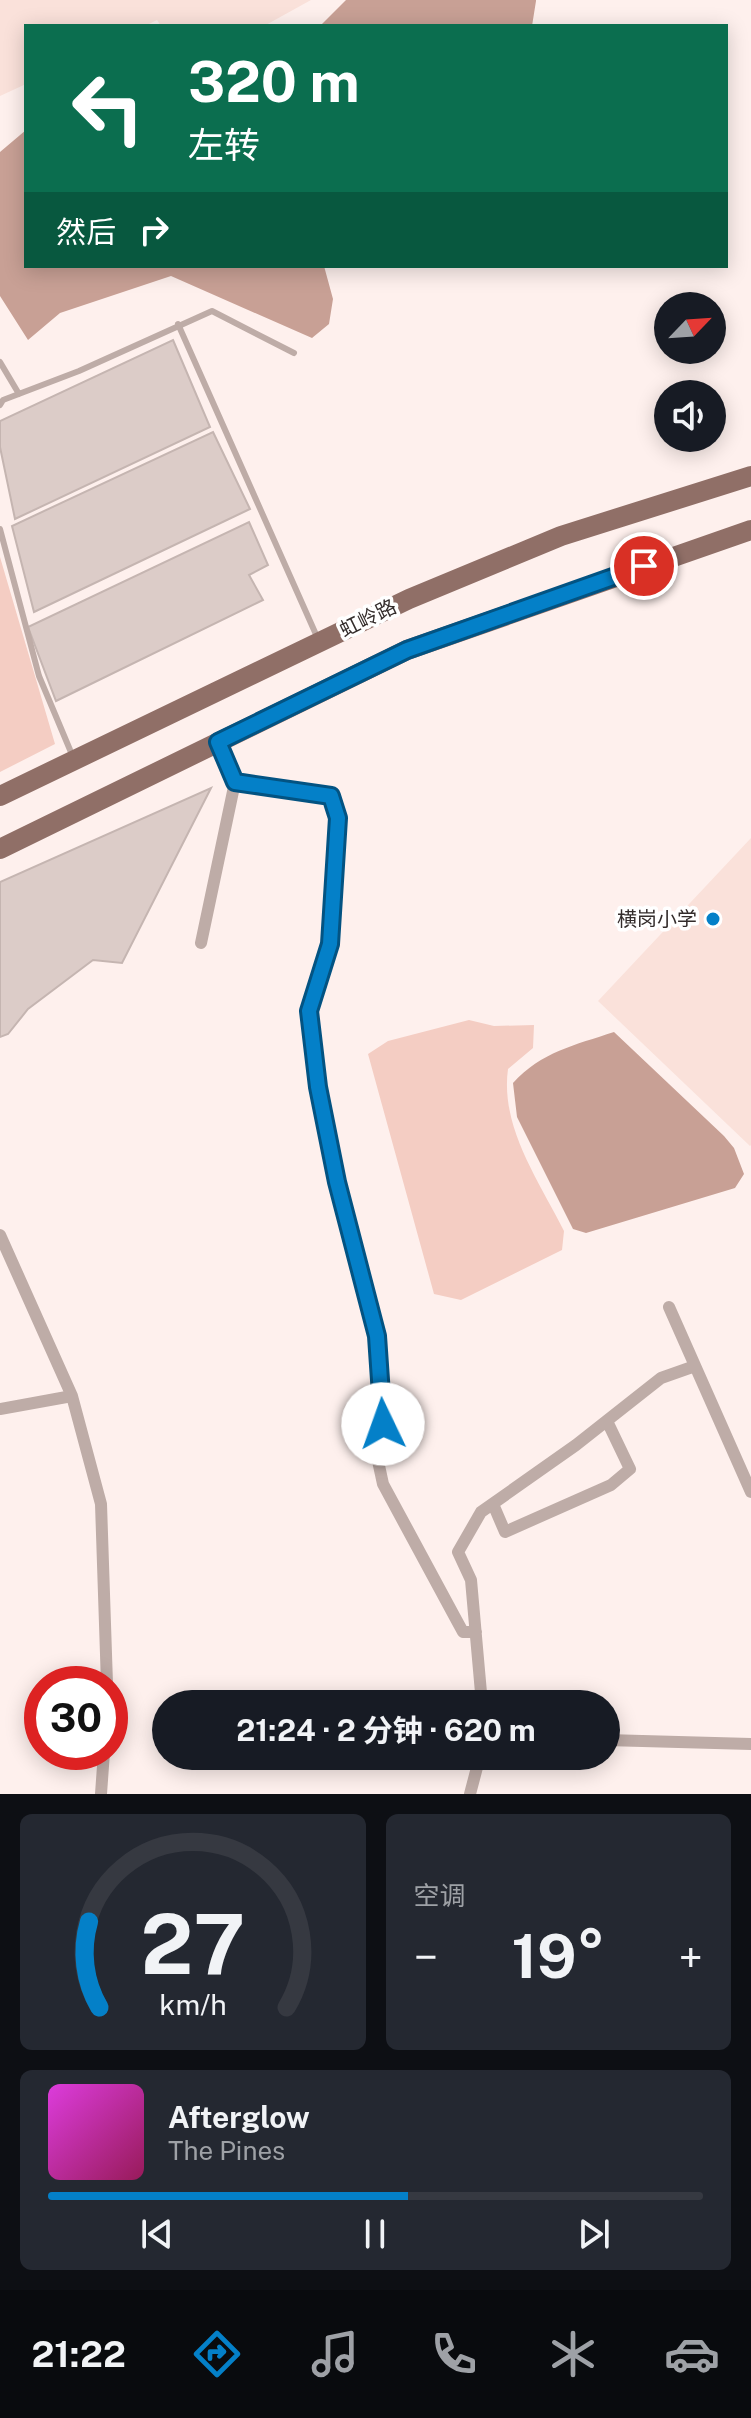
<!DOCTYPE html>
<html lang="zh">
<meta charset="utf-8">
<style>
:root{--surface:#171b24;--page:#242831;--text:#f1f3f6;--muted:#9ea1a6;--line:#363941;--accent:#0480c8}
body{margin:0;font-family:"Public Sans","Noto Sans SC",sans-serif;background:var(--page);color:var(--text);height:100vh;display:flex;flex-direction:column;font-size:30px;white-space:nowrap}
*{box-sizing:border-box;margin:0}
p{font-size:26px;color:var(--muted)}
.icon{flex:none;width:44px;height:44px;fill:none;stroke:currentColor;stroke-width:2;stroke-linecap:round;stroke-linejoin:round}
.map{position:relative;height:1794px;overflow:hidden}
.drawer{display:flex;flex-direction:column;gap:20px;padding:20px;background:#0d0f14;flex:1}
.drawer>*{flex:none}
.top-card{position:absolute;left:24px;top:24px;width:704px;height:244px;border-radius:0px;box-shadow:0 4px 20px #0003;background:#0b6e4f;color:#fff;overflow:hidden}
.needle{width:52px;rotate:65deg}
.controls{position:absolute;left:654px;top:292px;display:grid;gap:16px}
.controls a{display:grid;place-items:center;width:72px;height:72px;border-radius:50%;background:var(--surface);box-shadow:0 4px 20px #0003;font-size:40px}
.speed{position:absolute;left:24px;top:1666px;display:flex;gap:16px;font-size:40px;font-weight:700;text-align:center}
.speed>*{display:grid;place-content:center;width:104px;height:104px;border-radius:50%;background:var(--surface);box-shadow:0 4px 20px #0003;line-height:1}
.speed .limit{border:12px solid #d22;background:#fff;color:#111}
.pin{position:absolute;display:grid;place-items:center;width:68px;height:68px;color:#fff;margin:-34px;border:4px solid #fff;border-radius:50%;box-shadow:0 2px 8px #0007}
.me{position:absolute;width:88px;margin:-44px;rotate:357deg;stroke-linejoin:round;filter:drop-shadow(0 0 6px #0008)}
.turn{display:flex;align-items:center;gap:28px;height:168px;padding:0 32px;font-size:36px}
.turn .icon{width:104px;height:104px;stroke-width:2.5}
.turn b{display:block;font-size:56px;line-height:68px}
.then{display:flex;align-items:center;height:76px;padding:0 32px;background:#0003;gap:16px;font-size:30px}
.big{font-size:60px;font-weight:700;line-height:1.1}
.drawer .card{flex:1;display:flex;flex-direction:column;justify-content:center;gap:12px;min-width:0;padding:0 28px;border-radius:12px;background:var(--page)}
.drawer .dial{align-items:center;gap:0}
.dial svg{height:208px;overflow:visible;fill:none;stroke:var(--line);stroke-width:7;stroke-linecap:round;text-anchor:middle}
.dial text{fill:var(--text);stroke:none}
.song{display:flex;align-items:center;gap:24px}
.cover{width:96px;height:96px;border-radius:12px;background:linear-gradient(135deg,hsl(300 70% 55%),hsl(330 70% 35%))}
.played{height:8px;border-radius:4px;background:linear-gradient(90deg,var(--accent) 55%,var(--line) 55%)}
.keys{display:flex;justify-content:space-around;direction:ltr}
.heat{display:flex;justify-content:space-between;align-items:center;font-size:44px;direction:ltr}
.drawer .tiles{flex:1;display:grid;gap:20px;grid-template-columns:1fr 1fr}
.card:last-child{grid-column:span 2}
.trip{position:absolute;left:152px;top:1690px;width:468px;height:80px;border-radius:40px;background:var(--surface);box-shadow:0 4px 20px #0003;font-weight:700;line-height:80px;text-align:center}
.tab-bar{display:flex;height:128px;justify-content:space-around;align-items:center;background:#090b0e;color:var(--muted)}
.tab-bar .icon{width:56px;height:56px}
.tab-bar .active{color:var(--accent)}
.tab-bar b{font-size:36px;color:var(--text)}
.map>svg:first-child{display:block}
.built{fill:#fae1da}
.green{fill:#f4cdc3}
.water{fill:#c8a095}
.building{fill:#dcccc8;stroke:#c5b5b1;stroke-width:2}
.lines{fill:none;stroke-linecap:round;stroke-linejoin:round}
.service{stroke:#beaca7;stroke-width:6}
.minor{stroke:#beaca7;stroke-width:12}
.primary{stroke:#906f67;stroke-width:20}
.route-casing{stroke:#035382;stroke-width:20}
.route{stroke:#0480c8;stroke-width:14}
.poi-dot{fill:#0480c8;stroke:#fff;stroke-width:3}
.labels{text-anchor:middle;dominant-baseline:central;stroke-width:7;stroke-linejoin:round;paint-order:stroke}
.street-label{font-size:20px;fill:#332c2b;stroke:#fff}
.poi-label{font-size:20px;fill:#332c2b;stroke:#fff;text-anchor:end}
</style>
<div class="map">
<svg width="751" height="1794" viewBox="0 0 751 1794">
<rect width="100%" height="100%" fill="#fef0ed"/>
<path class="built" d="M0 0H311L264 26H161L157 20 145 26H26V84L0 96Z
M751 838V1145L750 1146 598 1001Z"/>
<path class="green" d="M0 557 55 744 0 772Z
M469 1020 494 1026 534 1025 533 1048 508 1069C500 1127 539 1181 564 1231L562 1250 461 1300 434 1294 368 1054 388 1041Z"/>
<path class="water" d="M346 0H536V1L532 26H320Z
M26 130V266H324L333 299 329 324 312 338 171 276 60 313 28 340 0 296V152Z
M614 1032 724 1136 734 1148 744 1174 735 1188 586 1233 573 1229 517 1117 513 1083C541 1052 575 1045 614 1032Z"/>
<path class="building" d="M173 340 210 427 15 519 0 447V421Z
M213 432 250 509 34 612 12 526Z
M249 522 268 565 249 575 263 600 56 701 28 627Z
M211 788 122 963 93 960 28 1009 8 1034 0 1037V882Z"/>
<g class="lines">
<path class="service" d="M178 324 318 639
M0 362 19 394
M0 405 3 400 79 371 212 311 294 353
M0 529 39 676 73 757"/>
<path class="minor" d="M235 782 331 796 338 818 330 944 309 1011 318 1087 343 1209 377 1336 383 1424 375 1447 383 1484 457 1621 463 1632H476
M201 943 235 782 218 742
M0 1235 72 1396 101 1504 107 1684
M669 1307 751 1492
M0 1409 72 1396
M493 1504 505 1532 611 1485 630 1469 607 1421
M482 1704 471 1580 458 1552 481 1512 576 1445 661 1378 695 1366
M606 1740 751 1744
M101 1794 104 1752
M470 1794 480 1756"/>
<path class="primary" d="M0 796 409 599 561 536 751 476
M0 849 407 650 751 530"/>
</g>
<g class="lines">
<defs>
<path id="route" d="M383 1424 377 1336 337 1182 318 1087 309 1011 330 944 338 818 331 796 235 782 218 742 407 650 644 566"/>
</defs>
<use href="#route" class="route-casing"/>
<use href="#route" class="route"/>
</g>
<circle class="poi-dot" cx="713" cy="919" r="8"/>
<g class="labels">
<g class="street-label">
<text transform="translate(368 618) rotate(-26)">虹岭路</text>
</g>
<g class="poi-label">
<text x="697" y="919">横岗小学</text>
</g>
</g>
</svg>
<div class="controls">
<a><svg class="needle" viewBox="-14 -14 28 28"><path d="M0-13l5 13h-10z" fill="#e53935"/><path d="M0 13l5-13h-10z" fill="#9ea1a6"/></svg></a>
<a><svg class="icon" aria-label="sound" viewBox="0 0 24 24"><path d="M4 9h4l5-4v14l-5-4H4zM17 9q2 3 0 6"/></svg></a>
</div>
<div class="speed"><div class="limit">30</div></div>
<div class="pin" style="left:644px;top:566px;background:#d93025"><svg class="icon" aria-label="arrive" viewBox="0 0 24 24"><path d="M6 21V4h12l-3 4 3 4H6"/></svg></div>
<svg class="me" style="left:383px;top:1424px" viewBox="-20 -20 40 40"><circle r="19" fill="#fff"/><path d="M0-13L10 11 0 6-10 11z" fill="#0480c8"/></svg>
<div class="trip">21:24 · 2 分钟 · 620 m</div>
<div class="top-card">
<div class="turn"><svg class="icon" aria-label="left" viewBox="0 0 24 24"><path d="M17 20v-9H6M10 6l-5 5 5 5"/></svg><div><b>320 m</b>左转</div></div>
<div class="then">然后<svg class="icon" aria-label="right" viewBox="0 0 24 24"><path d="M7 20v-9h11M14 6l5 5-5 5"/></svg></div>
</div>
</div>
<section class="drawer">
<div class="tiles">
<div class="card dial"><svg viewBox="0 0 100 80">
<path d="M14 69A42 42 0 1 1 86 69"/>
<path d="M14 69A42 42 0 0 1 10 36" stroke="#0480c8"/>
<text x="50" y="56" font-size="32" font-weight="700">27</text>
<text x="50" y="72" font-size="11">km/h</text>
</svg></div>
<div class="card"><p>空调</p>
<div class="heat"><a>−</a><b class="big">19°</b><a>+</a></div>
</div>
<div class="card">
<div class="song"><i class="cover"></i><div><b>Afterglow</b><p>The Pines</p></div></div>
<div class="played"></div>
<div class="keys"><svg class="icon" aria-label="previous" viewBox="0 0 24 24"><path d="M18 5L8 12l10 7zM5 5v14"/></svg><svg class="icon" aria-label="pause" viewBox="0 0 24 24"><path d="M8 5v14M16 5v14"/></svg><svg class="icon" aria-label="next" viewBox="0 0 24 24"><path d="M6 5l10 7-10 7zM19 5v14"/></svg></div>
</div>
</div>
</section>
<nav class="tab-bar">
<b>21:22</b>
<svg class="icon active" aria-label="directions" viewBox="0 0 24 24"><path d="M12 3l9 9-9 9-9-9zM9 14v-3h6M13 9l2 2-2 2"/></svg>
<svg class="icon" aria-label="music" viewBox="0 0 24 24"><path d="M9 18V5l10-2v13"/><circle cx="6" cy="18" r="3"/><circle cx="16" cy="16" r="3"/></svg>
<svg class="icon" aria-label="phone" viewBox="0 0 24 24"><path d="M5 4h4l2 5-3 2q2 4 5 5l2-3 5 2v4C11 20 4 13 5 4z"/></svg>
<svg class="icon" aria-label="climate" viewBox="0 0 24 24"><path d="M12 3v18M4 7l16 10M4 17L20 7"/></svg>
<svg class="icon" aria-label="car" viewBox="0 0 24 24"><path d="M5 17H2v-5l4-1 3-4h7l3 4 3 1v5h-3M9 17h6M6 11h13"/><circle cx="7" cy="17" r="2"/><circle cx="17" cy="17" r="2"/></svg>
</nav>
